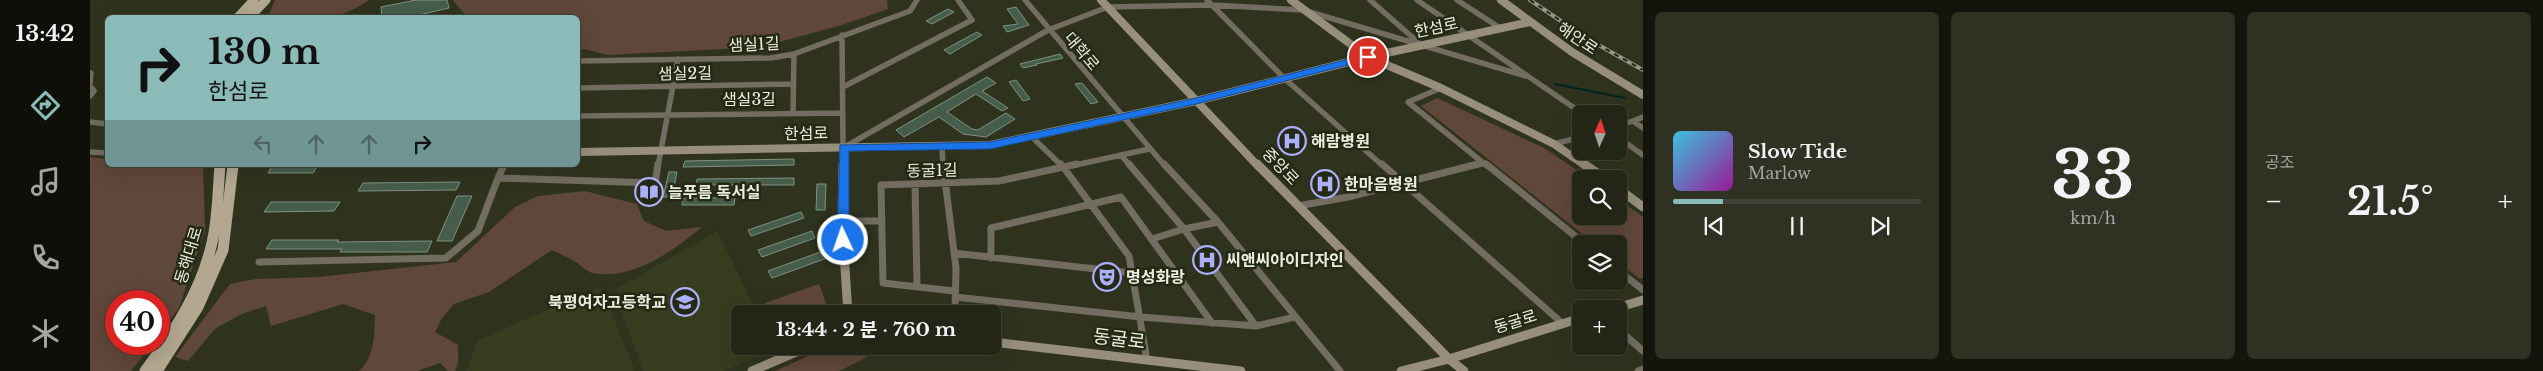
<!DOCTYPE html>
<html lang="ko">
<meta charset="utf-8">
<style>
:root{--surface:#232616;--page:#2f3223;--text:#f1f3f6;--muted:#a3a5a1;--line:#404335;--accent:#8bbbb9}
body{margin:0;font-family:"Libre Baskerville","Noto Sans KR",serif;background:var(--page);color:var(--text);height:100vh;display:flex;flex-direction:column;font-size:19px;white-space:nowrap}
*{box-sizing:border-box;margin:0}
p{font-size:16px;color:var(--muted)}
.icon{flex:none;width:28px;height:28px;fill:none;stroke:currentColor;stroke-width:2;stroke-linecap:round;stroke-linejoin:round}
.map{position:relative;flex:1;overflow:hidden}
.panel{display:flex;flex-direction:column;gap:12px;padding:12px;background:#13150c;width:900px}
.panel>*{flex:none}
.guide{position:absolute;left:15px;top:15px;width:475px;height:152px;border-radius:8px;box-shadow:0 5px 20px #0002,0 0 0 1px var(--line);background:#8bbbb9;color:#111;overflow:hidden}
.needle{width:32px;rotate:3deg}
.buttons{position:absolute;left:1482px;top:105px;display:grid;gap:10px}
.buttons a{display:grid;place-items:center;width:55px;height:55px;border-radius:8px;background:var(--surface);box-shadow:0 5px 20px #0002,0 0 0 1px var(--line);font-size:25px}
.speed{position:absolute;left:15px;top:290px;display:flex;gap:10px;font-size:25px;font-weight:700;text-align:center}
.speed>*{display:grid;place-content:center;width:65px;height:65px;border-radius:50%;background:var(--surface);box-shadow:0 5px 20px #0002,0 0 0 1px var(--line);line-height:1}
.speed .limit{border:8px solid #d22;background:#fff;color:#111}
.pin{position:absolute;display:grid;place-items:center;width:42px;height:42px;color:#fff;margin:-21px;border:2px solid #fff;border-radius:50%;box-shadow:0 1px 5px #0007}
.me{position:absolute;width:55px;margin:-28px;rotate:357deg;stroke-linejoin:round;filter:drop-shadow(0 0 4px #0008)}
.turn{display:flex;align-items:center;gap:18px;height:105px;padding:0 20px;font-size:22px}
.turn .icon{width:65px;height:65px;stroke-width:2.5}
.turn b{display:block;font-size:35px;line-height:42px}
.lanes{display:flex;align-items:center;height:48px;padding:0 20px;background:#0003;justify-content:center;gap:25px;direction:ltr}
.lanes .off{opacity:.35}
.big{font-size:38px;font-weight:700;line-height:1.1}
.panel .tile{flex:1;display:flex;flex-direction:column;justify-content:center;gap:8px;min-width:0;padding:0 18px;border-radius:8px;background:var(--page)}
.panel .dial{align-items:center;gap:0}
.dial b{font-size:65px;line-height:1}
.song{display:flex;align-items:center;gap:15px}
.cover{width:60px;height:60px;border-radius:8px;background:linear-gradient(135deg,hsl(190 70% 55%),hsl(300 70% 35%))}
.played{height:5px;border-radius:2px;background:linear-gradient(90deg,var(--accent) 20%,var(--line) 20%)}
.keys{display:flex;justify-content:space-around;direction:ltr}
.heat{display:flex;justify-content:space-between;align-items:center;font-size:28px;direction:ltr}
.panel .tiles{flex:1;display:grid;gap:12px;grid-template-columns:repeat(3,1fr)}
.trip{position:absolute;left:641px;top:305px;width:270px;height:50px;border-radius:8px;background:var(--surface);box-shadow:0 5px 20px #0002,0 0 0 1px var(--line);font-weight:700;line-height:50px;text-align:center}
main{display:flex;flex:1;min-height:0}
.tabs{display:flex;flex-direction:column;width:90px;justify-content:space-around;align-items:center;background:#0e0f09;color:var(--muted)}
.tabs .icon{width:35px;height:35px}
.tabs .selected{color:var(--accent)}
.tabs b{font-size:22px;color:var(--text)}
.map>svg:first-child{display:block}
.built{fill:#373c1f}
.green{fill:#5f4739}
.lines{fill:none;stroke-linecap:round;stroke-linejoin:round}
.stream{stroke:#012420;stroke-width:2}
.building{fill:#475d4b;stroke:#7d9280}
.street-far1{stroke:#726c61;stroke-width:5.5}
.street{stroke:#726c61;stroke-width:7}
.secondary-far1{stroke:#978e7c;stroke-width:8}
.secondary{stroke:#978e7c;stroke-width:9}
.primary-far1{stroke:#b3a790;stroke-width:9}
.primary{stroke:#b3a790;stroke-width:11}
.rail-casing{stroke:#949787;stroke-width:4}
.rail{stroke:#252914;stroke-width:2;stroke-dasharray:5;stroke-linecap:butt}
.route{fill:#1a73e8;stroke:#114b97}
.labels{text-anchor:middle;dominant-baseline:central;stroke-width:5;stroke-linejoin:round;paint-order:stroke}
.street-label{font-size:16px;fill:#e9ecdf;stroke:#252914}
.poi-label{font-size:16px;font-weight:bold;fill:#e9ecdf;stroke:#252914;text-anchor:start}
.near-street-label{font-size:19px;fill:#e9ecdf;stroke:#252914}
</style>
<main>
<nav class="tabs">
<b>13:42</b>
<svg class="icon selected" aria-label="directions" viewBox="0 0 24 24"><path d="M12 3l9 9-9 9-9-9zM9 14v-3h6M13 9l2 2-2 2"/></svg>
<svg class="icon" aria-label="music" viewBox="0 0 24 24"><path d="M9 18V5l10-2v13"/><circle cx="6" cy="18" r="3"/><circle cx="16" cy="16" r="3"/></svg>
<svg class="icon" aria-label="phone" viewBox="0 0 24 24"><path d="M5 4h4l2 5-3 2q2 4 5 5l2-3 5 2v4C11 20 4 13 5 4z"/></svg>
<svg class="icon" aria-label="climate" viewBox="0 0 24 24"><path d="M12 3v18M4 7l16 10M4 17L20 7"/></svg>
</nav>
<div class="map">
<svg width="1553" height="371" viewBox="0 0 1553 371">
<rect width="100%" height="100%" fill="#2f331e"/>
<path class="built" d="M627 231 668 314H650V346H684L686 350 633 371H553L524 290Z
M511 287 545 371H376L388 340Z"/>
<path class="green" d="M185 0H279C246 24 216 18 178 17Z
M363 0H797L798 9 752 25 671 47 518 55 495 49 488 50V18L377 17Z
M1347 98 1454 148 1500 179H1491V216H1529V200L1553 217V278L1550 279 1529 263V244H1505L1331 106Z
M0 157 17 159 18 165 113 166 115 230 89 308 69 335V301H26V344H62L41 371H0Z
M495 191 547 204 554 221 576 231 612 227C583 251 542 281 502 273 496 271 491 265 486 262 478 257 470 254 462 250L399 292 364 304 352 318 345 332 368 345V363L365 371H358L350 363 327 371H268C284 362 285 331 285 315L253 304 181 326 176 306 152 314 126 328 98 361 85 357 140 284 165 279 229 277 366 262 425 207 448 196Z
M729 284 739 311 731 314H681L675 303Z
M741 346H767L777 357 749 371H685Z"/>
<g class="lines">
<path class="stream" d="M1465 84 1535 98"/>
</g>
<path class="building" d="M326 0H357L359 8 316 18H292L291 7Z
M926 7 939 25 917 32 913 26 928 24 917 9Z
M858 9 864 12 842 24 836 21Z
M887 32 892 35 860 54 854 50Z
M970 54 973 58 946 64 947 65 933 68 930 64Z
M897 77 906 83 892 91 918 108 912 111 886 94 857 112 882 129 888 130 916 113 925 119 896 137 873 134 849 117 814 137 806 130Z
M926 80 940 99 933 101 919 82Z
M992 83 1008 102 1001 104 985 84Z
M704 159V165L593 167 595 161Z
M183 165H228L223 173H178Z
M579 172H587L582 197H573Z
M704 178V185H606L607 179Z
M370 182 366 190 268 191 273 183Z
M727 184H736L735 210H726Z
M367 196H382L362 241H347Z
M593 198H645L644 205H592Z
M181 202H250L244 211 174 212Z
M711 212 714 218 661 236 658 230Z
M722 231 725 238 672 257 668 250Z
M182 240H249L247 242 342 241 337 252H250L252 249H176Z
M733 251 737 258 682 278 678 271Z"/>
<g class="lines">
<path class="street-far1" d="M935 0 1075 166
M1117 0 1194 78 1293 166
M1280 0 1330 44
M1327 0 1493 114
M1367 0 1410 28
M752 35 753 148 958 30 1018 7 1122 5 1213 10 1436 76
M488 61 681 58 704 54 820 11 827 0
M0 84 1 73
M0 86 4 91 0 96
M753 87 882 20 868 0
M488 88 703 84
M1351 88 1318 102 1397 166
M703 113 704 54
M488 116 753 113
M1543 121 1553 128
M0 122 18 124
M1529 126 1553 117
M943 138 972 166
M1529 138 1553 155
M1464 144 1491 137
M852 146 853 166
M0 152 18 153
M1032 156 1040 166
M568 166 588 59
M981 166 1059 149
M1383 166 1394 163"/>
<path class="street" d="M853 164 866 268 865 314
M971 164 1039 256 1057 360
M1039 164 1094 229 1062 239
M1074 164 1128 222 1250 371
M1292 164 1472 323
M1396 164 1495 244
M414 165 408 178 565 183 568 164
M825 184 827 286
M1208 206 1258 197 1388 164
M752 221H792
M1128 222 1094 229 1166 326
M864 253 1042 273
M901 258V228L1031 197 1122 323
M169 262 356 258 388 231 408 178
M1529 271 1553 290
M864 291 793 283 791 185 909 181 987 164
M865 297 1051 317 1166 326 1205 317
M1529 330 1553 351
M1548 371 1553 369"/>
<path class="secondary-far1" d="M1011 0 1168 166
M1201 0 1278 57 1351 88 1464 144 1496 166
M1411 0 1482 52 1553 95
M488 152 900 145 1106 101 1278 57 1440 22
M753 166V148"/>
<path class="secondary" d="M753 164 752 221 758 314
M1167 164 1359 359 1374 371
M1494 164 1516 179
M1529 189 1553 207
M1523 309 1553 300
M902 342 1151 371
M662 371 720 346
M1311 371 1359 359 1491 318"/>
<path class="primary-far1" d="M147 18 164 0
M159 18 176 0"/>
<path class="primary" d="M55 371C85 331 113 288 123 238 128 214 128 189 130 165
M67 371 108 307 133 250 143 165"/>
<defs>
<path id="rail" d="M1440 0 1496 38 1553 70"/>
</defs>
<use href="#rail" class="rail-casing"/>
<use href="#rail" class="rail"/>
</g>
<path class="route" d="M1278 54 1281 55V59L1106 104 900 149 759 151V240L753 244 747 240 750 145 900 142 1106 98Z"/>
<defs>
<symbol id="hospital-ring" viewBox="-11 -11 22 22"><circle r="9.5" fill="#252914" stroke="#aab0fb" stroke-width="1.5"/><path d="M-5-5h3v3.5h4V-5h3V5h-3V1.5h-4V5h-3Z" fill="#aab0fb"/></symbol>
<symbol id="library-ring" viewBox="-11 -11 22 22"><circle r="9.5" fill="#252914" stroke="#aab0fb" stroke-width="1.5"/><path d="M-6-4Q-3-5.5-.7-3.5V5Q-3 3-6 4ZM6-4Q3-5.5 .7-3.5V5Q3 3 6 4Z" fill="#aab0fb"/></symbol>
<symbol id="theatre-ring" viewBox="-11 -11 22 22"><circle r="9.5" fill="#252914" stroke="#aab0fb" stroke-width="1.5"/><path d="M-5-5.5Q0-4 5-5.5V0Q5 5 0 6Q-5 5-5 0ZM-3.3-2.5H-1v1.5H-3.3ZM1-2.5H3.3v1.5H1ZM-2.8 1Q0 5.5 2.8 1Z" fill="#aab0fb"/></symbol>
<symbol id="school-ring" viewBox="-11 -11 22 22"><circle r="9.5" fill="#252914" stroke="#aab0fb" stroke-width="1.5"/><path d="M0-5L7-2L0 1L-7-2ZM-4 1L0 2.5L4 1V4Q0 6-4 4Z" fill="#aab0fb"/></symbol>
</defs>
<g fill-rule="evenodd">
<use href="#hospital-ring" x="1186" y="125" width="32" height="32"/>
<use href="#hospital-ring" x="1219" y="168" width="32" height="32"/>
<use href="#library-ring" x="543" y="176" width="32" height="32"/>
<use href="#hospital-ring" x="1101" y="244" width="32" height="32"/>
<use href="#theatre-ring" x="1001" y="261" width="32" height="32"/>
<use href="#school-ring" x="579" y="286" width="32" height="32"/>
</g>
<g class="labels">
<g class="street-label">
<text transform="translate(1346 27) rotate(-12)">한섬로</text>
<text transform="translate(1488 38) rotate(34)">해안로</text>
<text transform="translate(664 44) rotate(-3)">샘실1길</text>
<text transform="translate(992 51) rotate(50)">대학로</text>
<text transform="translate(595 73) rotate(-1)">샘실2길</text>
<text x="659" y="99">샘실3길</text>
<text transform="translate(716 133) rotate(-1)">한섬로</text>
<text transform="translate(1191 166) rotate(46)">중앙로</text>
<text transform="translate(842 170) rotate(-1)">동굴1길</text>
<text transform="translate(98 255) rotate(-73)">동해대로</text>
<text transform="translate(1425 321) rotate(-17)">동굴로</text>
</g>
<g class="poi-label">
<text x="1221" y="141">해람병원</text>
<text x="1254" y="184">한마음병원</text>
<text x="578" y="192">늘푸름 독서실</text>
<text x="1136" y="260">씨앤씨아이디자인</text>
<text x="1036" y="277">명성화랑</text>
<text x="576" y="302" text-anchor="end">북평여자고등학교</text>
</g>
<g class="near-street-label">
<text transform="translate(1029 339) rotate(7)">동굴로</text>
</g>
</g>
</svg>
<div class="buttons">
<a><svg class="needle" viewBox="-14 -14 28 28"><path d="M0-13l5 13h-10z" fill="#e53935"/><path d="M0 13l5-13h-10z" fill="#a3a5a1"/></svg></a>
<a><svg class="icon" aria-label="search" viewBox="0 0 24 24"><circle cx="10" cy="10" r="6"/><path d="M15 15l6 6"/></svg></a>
<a><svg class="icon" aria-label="layers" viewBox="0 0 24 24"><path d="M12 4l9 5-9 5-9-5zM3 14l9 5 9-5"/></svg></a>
<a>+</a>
</div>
<div class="speed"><div class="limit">40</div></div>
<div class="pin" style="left:1278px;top:57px;background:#d93025"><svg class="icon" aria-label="arrive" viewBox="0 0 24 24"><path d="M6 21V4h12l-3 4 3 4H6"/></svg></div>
<svg class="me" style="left:753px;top:240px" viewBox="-20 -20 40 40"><circle r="17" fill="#1a73e8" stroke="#fff" stroke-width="3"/><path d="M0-11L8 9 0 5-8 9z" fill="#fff"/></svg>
<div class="trip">13:44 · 2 분 · 760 m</div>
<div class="guide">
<div class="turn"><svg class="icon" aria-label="right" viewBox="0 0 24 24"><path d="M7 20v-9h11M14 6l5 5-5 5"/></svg><div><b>130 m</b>한섬로</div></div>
<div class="lanes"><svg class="icon off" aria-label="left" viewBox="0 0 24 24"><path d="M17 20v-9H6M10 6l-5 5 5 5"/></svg><svg class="icon off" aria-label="ahead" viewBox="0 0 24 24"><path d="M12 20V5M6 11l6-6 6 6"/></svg><svg class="icon off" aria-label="ahead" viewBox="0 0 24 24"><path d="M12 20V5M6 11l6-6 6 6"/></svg><svg class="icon" aria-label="right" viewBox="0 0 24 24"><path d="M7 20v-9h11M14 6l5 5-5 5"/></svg></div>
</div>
</div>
<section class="panel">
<div class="tiles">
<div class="tile">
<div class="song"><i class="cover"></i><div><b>Slow Tide</b><p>Marlow</p></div></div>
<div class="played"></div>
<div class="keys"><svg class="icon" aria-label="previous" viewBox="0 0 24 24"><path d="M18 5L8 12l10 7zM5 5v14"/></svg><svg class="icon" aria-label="pause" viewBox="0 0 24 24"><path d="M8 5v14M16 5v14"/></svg><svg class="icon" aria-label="next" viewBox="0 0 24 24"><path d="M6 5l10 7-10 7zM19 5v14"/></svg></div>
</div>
<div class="tile dial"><b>33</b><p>km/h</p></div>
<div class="tile"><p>공조</p>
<div class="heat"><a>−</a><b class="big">21.5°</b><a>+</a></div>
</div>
</div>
</section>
</main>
